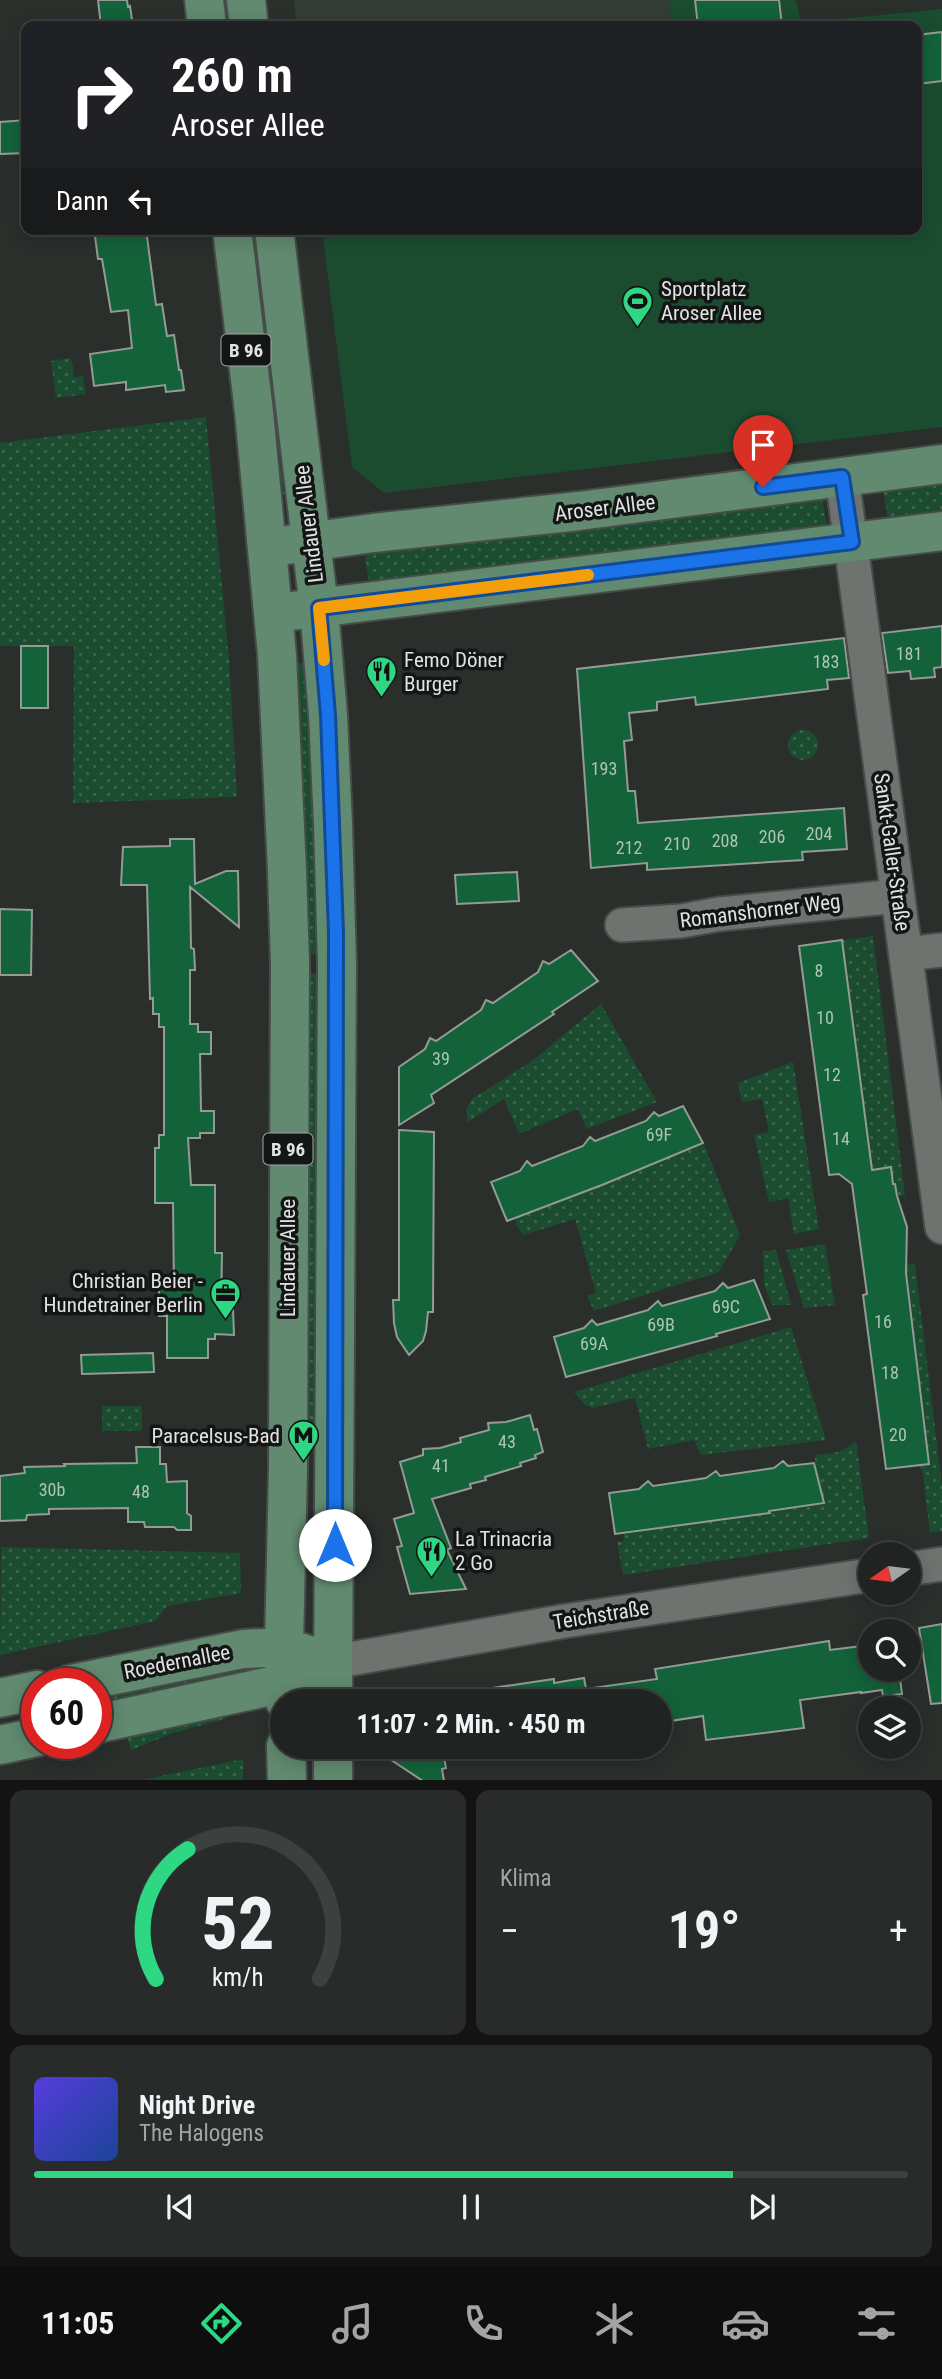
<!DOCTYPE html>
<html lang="de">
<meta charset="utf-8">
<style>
:root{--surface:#202321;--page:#282b2a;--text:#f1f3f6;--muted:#a2a4a5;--line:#3d403f;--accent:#2ed883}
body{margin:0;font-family:"Roboto Condensed",sans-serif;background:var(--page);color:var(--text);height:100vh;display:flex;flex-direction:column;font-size:26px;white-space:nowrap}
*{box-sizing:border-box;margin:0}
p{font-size:23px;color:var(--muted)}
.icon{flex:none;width:38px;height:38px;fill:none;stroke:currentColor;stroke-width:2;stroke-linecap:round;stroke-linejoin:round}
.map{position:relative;height:1780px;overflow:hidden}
.side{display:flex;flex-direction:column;gap:10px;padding:10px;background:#121312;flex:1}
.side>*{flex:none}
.top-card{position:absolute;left:21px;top:21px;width:901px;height:214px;border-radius:14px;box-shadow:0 4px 18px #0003,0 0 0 2px var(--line);background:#202124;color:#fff;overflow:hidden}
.needle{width:46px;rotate:256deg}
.fabs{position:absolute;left:858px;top:1542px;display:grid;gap:14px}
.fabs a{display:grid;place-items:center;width:63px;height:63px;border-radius:50%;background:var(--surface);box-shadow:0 4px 18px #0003,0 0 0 2px var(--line);font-size:35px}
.speed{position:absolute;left:21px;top:1668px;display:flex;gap:14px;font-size:35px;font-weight:700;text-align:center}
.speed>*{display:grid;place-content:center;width:91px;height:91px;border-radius:50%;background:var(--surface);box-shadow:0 4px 18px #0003,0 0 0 2px var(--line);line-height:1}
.speed .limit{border:10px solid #d22;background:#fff;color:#111}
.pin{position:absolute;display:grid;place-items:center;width:60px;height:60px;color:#fff;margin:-72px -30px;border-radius:50% 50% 50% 0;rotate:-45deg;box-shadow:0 0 7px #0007}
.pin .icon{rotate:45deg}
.me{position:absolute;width:77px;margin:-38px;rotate:0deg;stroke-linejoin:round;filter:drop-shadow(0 0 5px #0008)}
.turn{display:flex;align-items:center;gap:24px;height:147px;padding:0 35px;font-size:32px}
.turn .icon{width:91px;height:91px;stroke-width:2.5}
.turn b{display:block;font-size:49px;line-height:60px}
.then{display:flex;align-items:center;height:66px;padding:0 35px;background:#0003;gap:14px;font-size:26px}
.big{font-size:52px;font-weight:700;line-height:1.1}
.side .tile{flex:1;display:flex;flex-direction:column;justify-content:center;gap:10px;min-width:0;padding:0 24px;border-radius:14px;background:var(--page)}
.side .dial{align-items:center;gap:0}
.dial svg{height:182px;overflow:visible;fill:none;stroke:var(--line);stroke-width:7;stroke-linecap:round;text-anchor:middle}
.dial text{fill:var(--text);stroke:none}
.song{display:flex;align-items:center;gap:21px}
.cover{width:84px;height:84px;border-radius:10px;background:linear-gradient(135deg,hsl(250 70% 55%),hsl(220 70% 35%))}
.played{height:7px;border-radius:4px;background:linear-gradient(90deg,var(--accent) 80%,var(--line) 80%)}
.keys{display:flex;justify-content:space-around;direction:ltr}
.heat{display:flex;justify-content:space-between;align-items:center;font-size:38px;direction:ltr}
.side .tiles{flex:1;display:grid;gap:10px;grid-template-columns:1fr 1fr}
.tile:last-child{grid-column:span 2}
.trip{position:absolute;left:270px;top:1689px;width:402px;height:70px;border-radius:35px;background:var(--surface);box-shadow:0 4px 18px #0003,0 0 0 2px var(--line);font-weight:700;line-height:70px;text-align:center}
.menu{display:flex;height:112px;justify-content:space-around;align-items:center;background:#0d0e0d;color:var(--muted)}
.menu .icon{width:49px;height:49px}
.menu .on{color:var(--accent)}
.menu b{font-size:32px;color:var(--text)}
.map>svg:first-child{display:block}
.built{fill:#333d36}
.grass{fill:url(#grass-dots)}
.garden{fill:#1b4c30}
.building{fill:#136239;stroke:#949a96;stroke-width:2}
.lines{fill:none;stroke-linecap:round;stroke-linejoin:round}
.minor-casing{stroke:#484c49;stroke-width:37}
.major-casing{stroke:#484c49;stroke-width:42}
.minor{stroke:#6e736f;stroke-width:33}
.major{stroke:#618a70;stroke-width:38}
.route-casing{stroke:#114b97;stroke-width:18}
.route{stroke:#1a73e8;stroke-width:12}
.slow{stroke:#f59e0b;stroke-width:12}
.labels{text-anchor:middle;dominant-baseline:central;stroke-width:7;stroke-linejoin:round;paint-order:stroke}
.number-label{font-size:18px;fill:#adc3b7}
.shield{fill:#141615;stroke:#a3a6a4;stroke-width:2}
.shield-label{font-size:19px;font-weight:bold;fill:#e0e3e1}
.poi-label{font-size:21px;fill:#e0e3e1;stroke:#141615;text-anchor:start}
.street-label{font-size:21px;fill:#e0e3e1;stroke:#141615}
</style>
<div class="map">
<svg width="942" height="1781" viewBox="0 0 942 1781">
<defs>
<pattern id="grass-dots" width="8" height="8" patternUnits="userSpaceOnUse" patternTransform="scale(1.75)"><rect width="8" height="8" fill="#1b4c30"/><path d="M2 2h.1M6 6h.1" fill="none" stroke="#3c664e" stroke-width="1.8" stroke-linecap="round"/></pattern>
</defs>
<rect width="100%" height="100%" fill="#2a2f2c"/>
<path class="built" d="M294 0H669L672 26H297Z"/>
<path class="grass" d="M243 229H262L293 493 274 495Z
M71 358 74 377 83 376 86 394 56 398 51 361Z
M206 417 229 660 237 797 73 803 74 646H0V443Z
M942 482V519L889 525 883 489Z
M822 498 828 531 370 588 364 551Z
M312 662 326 954H300L288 664Z
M788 745a15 15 0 1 1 30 0a15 15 0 1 1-30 0Z
M873 936 905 1195 897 1196 891 1167 872 1170 842 940Z
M300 973H326L325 1426H299Z
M601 1004 657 1102 587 1129 578 1109 519 1134 504 1099 468 1122 466 1111 472 1099 532 1061Z
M793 1062 819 1229 794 1234 788 1198 769 1202 754 1135 769 1132 762 1099 742 1102 738 1083Z
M704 1144 740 1235 719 1272 594 1311 587 1296 596 1293 575 1219 523 1235 516 1225 515 1217Z
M825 1244 835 1305 804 1308 786 1250Z
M776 1250 791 1305H772L764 1284 763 1251Z
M906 1263 915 1265 942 1485V1531L930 1533 923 1474 920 1465 929 1463Z
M791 1327 826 1440 701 1455 694 1440 648 1449 635 1398 592 1408 585 1405 574 1392Z
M102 1406H142V1431H102Z
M856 1442 869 1538 623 1575 617 1542 623 1541 624 1533 824 1504 818 1481H816L815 1455 839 1452Z
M1 1547 240 1553 241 1593 167 1606 155 1621 0 1655Z
M233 1665V1678L96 1707V1694Z
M224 1714 225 1719 173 1733 131 1750 127 1735Z
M243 1759V1780H142Z"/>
<path class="garden" d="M669 0H796L801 23 942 9V427L384 493 352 467 322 229H917V26H672Z"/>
<path class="building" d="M98 0H127L128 7 130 6 133 26H101Z
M695 0H779L782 26H698Z
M942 32V81L917 84V35Z
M26 120V153L0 154V122Z
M94 229H146L156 305 162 304 167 336 174 335 179 370H181L184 390 166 392 165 385 126 390V382L94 386 90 354 132 348 128 310 111 312 102 259H98Z
M942 626V667L934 668 935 677 911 679 910 671 888 673 882 633Z
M844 638 849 678 827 680 828 689 696 705 695 697 657 702V710L629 713 632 740 624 741 628 791H635L638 823 844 808 847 849 802 852 803 860 756 863 647 870V863L591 868 577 669Z
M21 646H48V708H21Z
M170 839H194L195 884 226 871H238L239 927 190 887 191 948 194 949 195 970H190V1024H198V1032H211V1054H200L201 1111H214V1133H200V1138H188L191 1185H215V1253H222L221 1308H233L234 1335 215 1334V1339H208V1358H167V1316H159V1289H174L173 1203H155V1148H159V1135H164V1027H159V1014H153V998L150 999 147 885H121L123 847 170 846Z
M517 872 519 901 457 904 455 875Z
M0 909 32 910 31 975H0Z
M842 940 872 1170 891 1167 893 1184H895L897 1196 907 1227 906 1273 929 1464 886 1469 863 1295 867 1294 852 1184 839 1174 829 1175 799 946Z
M571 950 598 981 552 1012 554 1014 431 1095 434 1103 399 1125V1067L425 1049 430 1038 436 1041 481 1010 486 1000 493 1003 538 972 543 961 549 964Z
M683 1106 703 1143 602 1185 507 1221 491 1182 520 1171 527 1161 532 1166 583 1146 590 1137 595 1141 646 1121 654 1112 659 1116Z
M399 1130 434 1132 433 1312H428L426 1331 423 1341 409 1355 397 1337 394 1323 393 1300H399Z
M754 1280 770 1319 716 1334 717 1336 566 1377 554 1337 584 1328 592 1320 597 1325 648 1310 658 1301 662 1306 715 1291 723 1283 728 1288Z
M153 1353 154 1372 82 1374 81 1355Z
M530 1415 534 1430 537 1429 543 1452 535 1455 536 1458 520 1463 521 1466 485 1477 486 1480 470 1484 471 1488 432 1499 451 1548 447 1550 466 1589 410 1594 397 1547 402 1546 394 1519 414 1513 400 1462 423 1455V1449L440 1448 461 1442 460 1438 489 1430 488 1423 506 1422Z
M136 1447H160V1464H166L167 1482 187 1481V1513L191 1516V1530H177L174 1527H145L144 1522H128V1508L49 1509V1514L27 1515 26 1520 0 1521V1476L25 1473 24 1467 65 1466 64 1464 137 1463Z
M783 1461 788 1466 814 1463 824 1503 769 1511 770 1513 615 1534 609 1493 639 1489 648 1481 653 1486 706 1478 716 1471 720 1476 774 1468Z
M942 1624V1703L931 1704 919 1628Z
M829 1641 830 1650 870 1645V1670H899L902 1694 883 1696 882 1690 861 1693V1692L800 1700 804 1728 706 1740 703 1716 664 1722 660 1701H485V1689L554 1679V1683L584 1678 586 1689 657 1679 655 1669Z
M370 1746H442L446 1768 442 1769 444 1781H423Z"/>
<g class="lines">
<defs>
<path id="minor" d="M842 477 942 1227
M622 925 681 921 720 914 898 896
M906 954 942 950
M908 1569 942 1564
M333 1662 565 1621 870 1575"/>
<path id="major" d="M204 0 207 26
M246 0 249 26
M232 229 254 412 277 655 287 871 290 963 288 1468 284 1647 285 1701
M274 229 319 608 328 715 333 824 337 963 333 1701
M287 545 373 533 579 511 942 464
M292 611 942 531
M71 1684 243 1649 284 1647 309 1655
M0 1698 37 1690
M96 1724 285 1683 306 1674
M0 1745 37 1737
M286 1746 287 1781
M333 1781V1746"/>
</defs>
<use href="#minor" class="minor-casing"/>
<use href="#major" class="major-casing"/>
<use href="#minor" class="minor"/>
<use href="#major" class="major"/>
</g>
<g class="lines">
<defs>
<path id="route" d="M335 1545 336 932 328 715 319 608 852 542 842 477 763 487"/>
</defs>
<use href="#route" class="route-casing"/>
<use href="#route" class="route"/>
<path class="slow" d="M324 660 319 608 588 575"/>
</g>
<defs>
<symbol id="stadium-pin" viewBox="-11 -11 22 30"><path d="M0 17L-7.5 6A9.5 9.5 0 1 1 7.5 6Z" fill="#2ed883" stroke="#141615"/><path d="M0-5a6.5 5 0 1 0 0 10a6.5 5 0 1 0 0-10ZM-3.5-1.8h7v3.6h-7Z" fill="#111"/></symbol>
<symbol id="restaurant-pin" viewBox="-11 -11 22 30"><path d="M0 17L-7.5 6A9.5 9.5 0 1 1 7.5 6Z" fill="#2ed883" stroke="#141615"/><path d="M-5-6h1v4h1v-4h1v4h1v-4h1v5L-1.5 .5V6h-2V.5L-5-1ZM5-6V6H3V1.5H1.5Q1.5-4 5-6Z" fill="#111"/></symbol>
<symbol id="office-pin" viewBox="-11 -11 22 30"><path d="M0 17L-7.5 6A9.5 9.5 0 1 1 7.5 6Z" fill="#2ed883" stroke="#141615"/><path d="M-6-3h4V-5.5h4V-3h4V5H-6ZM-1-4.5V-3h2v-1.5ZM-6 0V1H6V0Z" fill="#111"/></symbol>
<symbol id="metro-pin" viewBox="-11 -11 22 30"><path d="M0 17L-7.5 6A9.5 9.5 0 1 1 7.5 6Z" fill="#2ed883" stroke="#141615"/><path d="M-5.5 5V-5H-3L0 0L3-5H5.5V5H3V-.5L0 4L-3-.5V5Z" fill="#111"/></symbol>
</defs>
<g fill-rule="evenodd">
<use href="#stadium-pin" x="620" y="284" width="35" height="47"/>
<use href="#restaurant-pin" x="364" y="654" width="35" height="47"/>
<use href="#office-pin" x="208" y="1276" width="35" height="47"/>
<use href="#metro-pin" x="286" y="1418" width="35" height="47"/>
<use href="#restaurant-pin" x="414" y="1534" width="35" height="47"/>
</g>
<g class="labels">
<g class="number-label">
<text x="909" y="653">181</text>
<text x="826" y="661">183</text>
<text x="604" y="768">193</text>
<text x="819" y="833">204</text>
<text x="772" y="836">206</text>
<text x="725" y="840">208</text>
<text x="677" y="843">210</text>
<text x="629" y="847">212</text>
<text x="819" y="970">8</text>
<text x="825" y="1017">10</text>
<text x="441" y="1058">39</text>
<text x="832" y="1074">12</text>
<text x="659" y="1134">69F</text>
<text x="841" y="1138">14</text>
<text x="726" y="1306">69C</text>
<text x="883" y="1321">16</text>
<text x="661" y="1324">69B</text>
<text x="594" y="1343">69A</text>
<text x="890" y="1372">18</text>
<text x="898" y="1434">20</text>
<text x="507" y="1441">43</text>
<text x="441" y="1465">41</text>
<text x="52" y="1489">30b</text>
<text x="141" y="1491">48</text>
</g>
<g class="shield">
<rect x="221.5" y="334.5" width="49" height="31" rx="5"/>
<rect x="263.5" y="1133.5" width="49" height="31" rx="5"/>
</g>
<g class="shield-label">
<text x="246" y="350">B 96</text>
<text x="288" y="1149">B 96</text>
</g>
<g class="poi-label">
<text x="661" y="289">Sportplatz<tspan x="661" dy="24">Aroser Allee</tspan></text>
<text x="404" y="660">Femo Döner<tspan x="404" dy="24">Burger</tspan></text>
<text x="203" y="1281" text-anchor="end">Christian Beier -<tspan x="203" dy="24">Hundetrainer Berlin</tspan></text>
<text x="280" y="1436" text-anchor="end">Paracelsus-Bad</text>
<text x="455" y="1539">La Trinacria<tspan x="455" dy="24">2 Go</tspan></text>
</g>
<g class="street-label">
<text transform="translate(605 508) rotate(-7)">Aroser Allee</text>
<text transform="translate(309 524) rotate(-97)">Lindauer Allee</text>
<text transform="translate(892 852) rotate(82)">Sankt-Galler-Straße</text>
<text transform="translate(760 911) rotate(-7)">Romanshorner Weg</text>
<text transform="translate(288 1258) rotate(-90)">Lindauer Allee</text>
<text transform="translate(601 1615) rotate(-9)">Teichstraße</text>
<text transform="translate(177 1662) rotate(-11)">Roedernallee</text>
</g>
</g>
</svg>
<div class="fabs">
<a><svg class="needle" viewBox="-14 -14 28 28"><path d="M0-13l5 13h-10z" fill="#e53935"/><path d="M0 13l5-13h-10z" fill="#a2a4a5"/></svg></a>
<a><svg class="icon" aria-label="search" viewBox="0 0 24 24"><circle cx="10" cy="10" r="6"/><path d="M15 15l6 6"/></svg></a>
<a><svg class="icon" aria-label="layers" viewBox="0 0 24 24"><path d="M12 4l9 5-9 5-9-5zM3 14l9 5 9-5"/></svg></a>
</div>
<div class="speed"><div class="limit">60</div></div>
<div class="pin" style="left:763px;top:487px;background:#d93025"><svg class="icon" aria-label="arrive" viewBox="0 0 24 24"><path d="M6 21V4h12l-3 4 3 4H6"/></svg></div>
<svg class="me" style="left:335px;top:1545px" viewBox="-20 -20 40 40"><circle r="19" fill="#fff"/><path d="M0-13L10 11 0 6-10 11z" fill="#1a73e8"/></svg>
<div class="trip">11:07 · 2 Min. · 450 m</div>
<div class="top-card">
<div class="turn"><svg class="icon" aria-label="right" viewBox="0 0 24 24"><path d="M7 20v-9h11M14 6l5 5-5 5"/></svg><div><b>260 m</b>Aroser Allee</div></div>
<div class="then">Dann<svg class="icon" aria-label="left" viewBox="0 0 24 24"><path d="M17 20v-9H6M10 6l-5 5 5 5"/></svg></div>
</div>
</div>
<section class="side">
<div class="tiles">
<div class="tile dial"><svg viewBox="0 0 100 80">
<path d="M14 69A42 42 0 1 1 86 69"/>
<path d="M14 69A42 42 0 0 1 28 12" stroke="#2ed883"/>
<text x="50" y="56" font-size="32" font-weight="700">52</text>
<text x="50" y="72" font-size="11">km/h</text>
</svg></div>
<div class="tile"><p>Klima</p>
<div class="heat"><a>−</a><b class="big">19°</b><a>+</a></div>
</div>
<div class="tile">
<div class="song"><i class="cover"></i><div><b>Night Drive</b><p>The Halogens</p></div></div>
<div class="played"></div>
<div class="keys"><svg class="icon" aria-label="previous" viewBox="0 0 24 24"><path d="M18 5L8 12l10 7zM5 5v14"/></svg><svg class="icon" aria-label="pause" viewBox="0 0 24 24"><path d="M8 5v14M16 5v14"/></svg><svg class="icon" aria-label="next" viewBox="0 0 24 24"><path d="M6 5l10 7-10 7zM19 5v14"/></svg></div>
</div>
</div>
</section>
<nav class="menu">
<b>11:05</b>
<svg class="icon on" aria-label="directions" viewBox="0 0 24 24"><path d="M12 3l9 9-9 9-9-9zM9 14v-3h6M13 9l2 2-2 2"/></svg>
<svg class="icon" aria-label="music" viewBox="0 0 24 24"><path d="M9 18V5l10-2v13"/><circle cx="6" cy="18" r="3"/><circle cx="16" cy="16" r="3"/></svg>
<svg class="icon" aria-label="phone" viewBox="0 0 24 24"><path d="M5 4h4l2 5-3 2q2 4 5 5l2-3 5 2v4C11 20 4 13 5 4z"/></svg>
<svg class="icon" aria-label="climate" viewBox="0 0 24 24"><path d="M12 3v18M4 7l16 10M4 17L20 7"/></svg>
<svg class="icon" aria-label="car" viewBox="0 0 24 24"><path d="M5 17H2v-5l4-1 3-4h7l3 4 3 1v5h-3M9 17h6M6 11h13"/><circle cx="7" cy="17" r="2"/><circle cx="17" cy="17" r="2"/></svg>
<svg class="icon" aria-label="filters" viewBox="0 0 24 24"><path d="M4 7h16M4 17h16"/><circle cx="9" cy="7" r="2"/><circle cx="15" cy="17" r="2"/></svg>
</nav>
